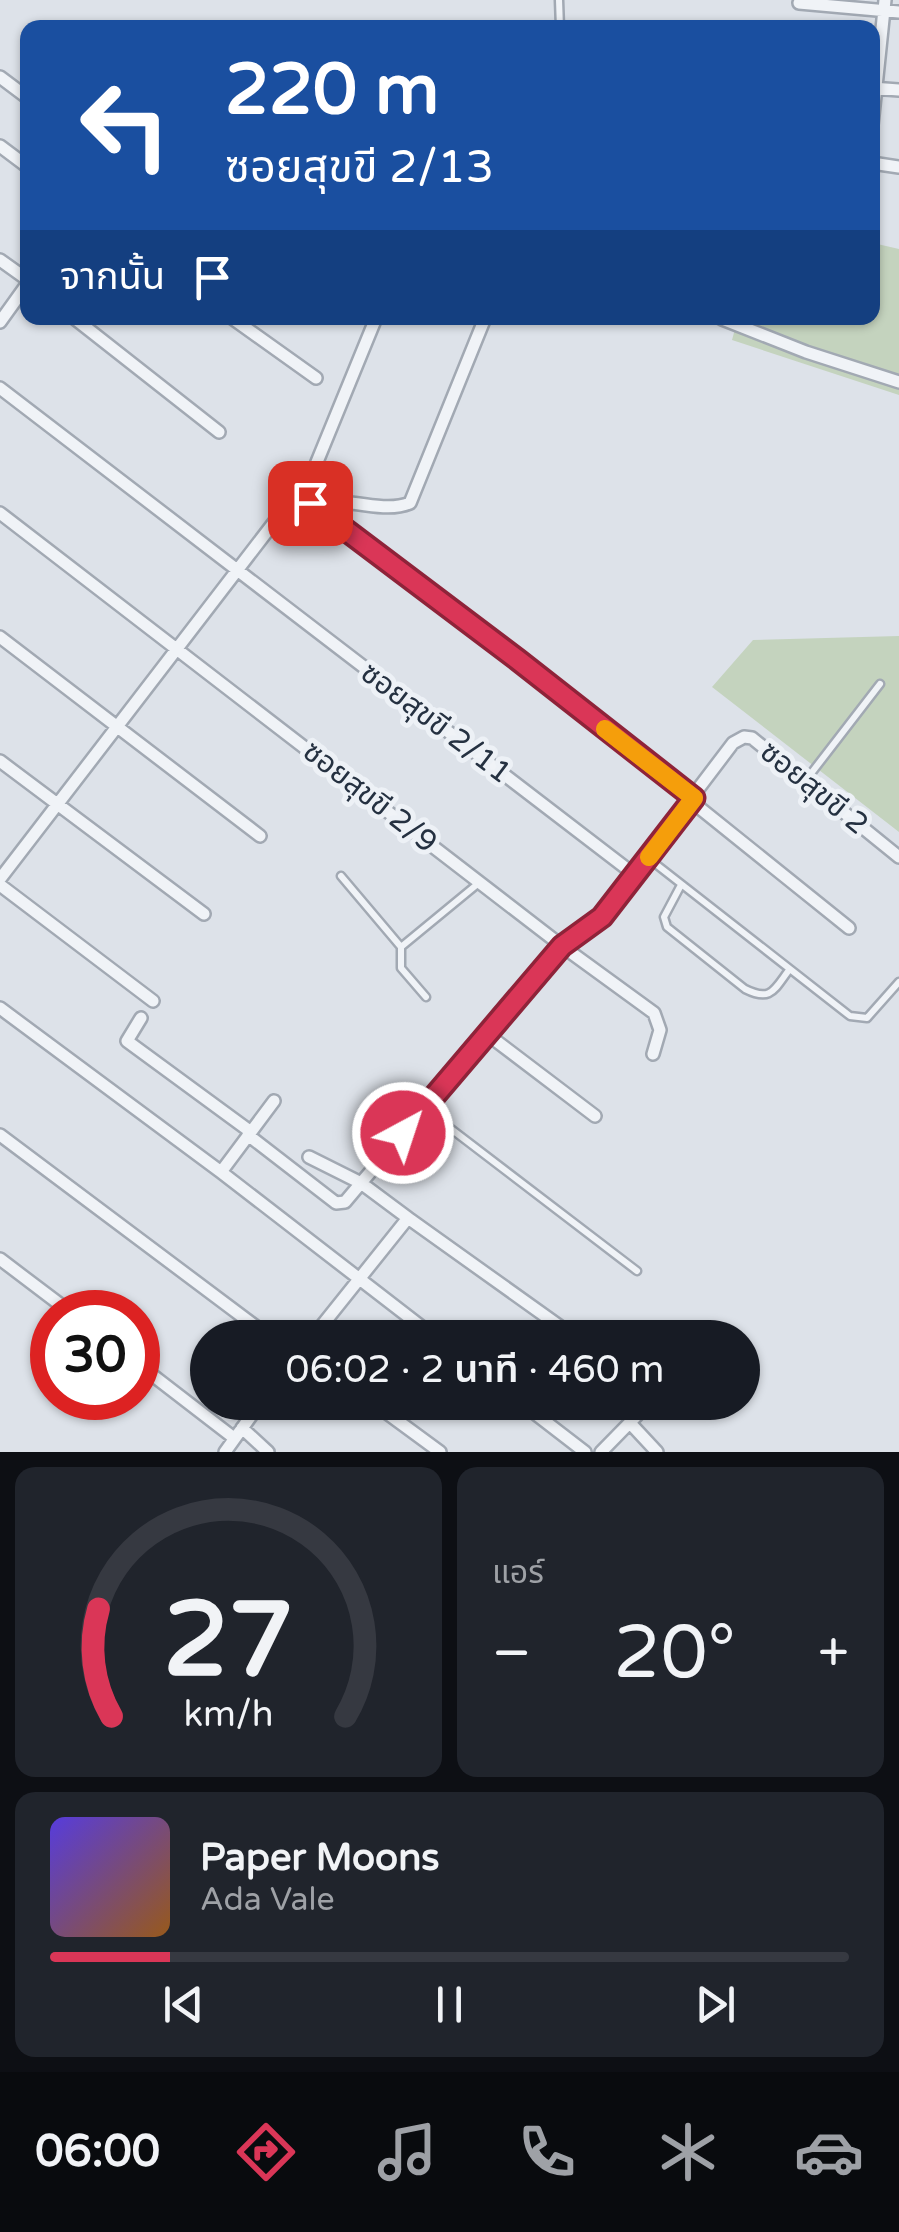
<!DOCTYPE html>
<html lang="th">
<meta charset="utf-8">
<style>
:root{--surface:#171b24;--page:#20242c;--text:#f1f3f6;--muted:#9ea1a6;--line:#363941;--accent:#da3657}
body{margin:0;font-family:"Varela Round","Noto Sans Thai",sans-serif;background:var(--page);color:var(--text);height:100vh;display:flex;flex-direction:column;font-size:38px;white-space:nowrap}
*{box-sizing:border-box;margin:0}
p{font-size:32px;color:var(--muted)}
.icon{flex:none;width:55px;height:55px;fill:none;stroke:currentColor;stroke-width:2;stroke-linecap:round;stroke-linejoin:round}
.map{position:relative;height:1452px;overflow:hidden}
.side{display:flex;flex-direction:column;gap:15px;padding:15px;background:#0d0f14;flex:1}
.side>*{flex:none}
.hud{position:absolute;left:20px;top:20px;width:860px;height:305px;border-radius:20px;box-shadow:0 2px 8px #0004;background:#1a4fa0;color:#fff;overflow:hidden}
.speed{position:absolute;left:30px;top:1290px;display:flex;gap:20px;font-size:50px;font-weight:700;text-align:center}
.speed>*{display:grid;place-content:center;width:130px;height:130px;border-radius:50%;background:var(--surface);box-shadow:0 2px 8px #0004;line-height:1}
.speed .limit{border:15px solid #d22;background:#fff;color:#111}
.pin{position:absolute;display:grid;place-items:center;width:85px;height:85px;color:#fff;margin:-42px;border-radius:20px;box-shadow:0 5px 15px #0006}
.me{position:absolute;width:110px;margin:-55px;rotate:40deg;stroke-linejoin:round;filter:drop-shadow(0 0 8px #0008)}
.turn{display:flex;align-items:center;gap:35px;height:210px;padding:0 40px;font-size:45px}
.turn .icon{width:130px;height:130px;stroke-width:2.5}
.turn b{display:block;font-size:70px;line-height:85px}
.then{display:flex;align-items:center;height:95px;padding:0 40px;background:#0003;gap:20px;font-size:38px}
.big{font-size:75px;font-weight:600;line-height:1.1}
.side .card{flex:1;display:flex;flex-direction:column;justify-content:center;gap:15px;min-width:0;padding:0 35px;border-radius:20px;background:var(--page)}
.side .dial{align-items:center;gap:0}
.dial svg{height:260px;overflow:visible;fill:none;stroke:var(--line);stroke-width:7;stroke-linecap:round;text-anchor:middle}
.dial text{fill:var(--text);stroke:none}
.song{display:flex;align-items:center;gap:30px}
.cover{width:120px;height:120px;border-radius:15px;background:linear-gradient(135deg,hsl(250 70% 55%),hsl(30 70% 35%))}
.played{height:10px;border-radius:5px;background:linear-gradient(90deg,var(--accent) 15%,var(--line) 15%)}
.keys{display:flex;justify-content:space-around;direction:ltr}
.heat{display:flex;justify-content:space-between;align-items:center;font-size:55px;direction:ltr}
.side .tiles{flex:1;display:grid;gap:15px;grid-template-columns:1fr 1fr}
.card:last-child{grid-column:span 2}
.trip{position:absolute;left:190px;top:1320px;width:570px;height:100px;border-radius:50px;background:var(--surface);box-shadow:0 2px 8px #0004;font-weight:600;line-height:100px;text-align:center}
.tabs{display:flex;height:160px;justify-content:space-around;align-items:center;background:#090b0e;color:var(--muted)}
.tabs .icon{width:70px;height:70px}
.tabs .on{color:var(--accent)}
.tabs b{font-size:45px;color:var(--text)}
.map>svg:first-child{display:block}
.green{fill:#c4d3be}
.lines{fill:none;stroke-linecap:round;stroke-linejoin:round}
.lane-casing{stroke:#a2a9b3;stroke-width:11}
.street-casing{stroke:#a2a9b3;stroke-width:16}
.lane{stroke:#f0f3f7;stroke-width:6}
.street{stroke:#f0f3f7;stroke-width:11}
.route-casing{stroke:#8e2339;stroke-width:25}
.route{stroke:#da3657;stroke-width:18}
.slow{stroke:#f59e0b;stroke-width:18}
.labels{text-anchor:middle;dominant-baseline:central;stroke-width:10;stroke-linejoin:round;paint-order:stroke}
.street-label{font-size:30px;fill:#253141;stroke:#edf1f6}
</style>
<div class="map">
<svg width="899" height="1452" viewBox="0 0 899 1452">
<rect width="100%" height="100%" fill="#dde2e9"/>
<path class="green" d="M873 243 899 249V395L732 340 738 318H872Z
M899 636V832L712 687 753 640Z"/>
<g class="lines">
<defs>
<path id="lane" d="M559 0 560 28
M806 780 880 684
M648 858 850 1016 867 1018 899 982
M341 876 401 947 480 882
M681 885 664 917 667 927 745 989C771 1002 774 990 789 970
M401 947V968L426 997
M425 1109 637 1271
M45 1327 52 1332"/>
<path id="street" d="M799 3 899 12
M0 77 28 98
M872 88 899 90
M872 125 885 0
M0 146 28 167
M872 163 899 167
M0 260 28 280
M74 318 219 432
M232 318 316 378
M722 319 806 352 899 382
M0 322 28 283
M0 388 635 875
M301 501 317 507 693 798
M317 507C348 494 380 515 410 503L485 318
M0 513 562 946 654 1013 660 1030 653 1054
M0 637 260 836
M0 761 204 914
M691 801 849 928
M0 879 282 512 301 501 376 318
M0 885 153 1001
M0 1008 221 1172 436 1338
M141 1018 127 1041 251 1132
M487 1034 595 1116
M0 1135 271 1338
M248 1135 336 1203 345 1202 361 1183 309 1157
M221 1172 274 1101
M408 1218 576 1338
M0 1259 70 1312
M312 1338 408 1218 361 1183 562 946 601 917 733 743 744 737 752 738 899 857
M138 1364 234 1438
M372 1402 440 1452
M520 1402 585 1452
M630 1423 657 1452
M242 1428 268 1452
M225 1452 261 1402
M601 1452 650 1402"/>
</defs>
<use href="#lane" class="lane-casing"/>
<use href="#street" class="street-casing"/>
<use href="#lane" class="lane"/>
<use href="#street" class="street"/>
</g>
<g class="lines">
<defs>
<path id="route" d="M310 503 518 660 694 798 602 917 562 946 403 1133"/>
</defs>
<use href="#route" class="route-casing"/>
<use href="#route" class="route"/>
<path class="slow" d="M605 729 694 798 649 857"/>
</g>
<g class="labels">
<g class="street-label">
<text transform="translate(436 723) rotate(37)">ซอยสุขขี 2/11</text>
<text transform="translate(814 788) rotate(39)">ซอยสุขขี 2</text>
<text transform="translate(370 797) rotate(38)">ซอยสุขขี 2/9</text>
</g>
</g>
</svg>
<div class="speed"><div class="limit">30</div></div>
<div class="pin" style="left:310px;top:503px;background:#d93025"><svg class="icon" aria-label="arrive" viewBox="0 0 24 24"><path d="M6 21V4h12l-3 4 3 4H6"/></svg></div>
<svg class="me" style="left:403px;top:1133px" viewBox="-20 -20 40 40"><circle r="17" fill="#da3657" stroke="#fff" stroke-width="3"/><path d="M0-11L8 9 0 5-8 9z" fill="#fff"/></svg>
<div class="trip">06:02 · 2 นาที · 460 m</div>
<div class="hud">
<div class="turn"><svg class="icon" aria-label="left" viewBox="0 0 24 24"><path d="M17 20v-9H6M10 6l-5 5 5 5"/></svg><div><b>220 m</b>ซอยสุขขี 2/13</div></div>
<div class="then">จากนั้น<svg class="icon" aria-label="arrive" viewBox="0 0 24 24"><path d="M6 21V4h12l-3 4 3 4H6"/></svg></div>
</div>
</div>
<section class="side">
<div class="tiles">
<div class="card dial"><svg viewBox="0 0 100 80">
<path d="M14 69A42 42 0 1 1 86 69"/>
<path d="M14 69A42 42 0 0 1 10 36" stroke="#da3657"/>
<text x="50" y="56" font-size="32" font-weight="700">27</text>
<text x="50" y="72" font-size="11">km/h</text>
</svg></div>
<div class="card"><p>แอร์</p>
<div class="heat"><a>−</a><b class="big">20°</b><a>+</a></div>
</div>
<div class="card">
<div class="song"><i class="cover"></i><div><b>Paper Moons</b><p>Ada Vale</p></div></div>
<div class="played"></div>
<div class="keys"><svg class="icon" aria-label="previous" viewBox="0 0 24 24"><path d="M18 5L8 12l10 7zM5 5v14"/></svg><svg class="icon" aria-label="pause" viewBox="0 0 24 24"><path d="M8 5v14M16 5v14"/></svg><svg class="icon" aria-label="next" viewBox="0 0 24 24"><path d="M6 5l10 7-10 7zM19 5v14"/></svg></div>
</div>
</div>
</section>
<nav class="tabs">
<b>06:00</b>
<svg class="icon on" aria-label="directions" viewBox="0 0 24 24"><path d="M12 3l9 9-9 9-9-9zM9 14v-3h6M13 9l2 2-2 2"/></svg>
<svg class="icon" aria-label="music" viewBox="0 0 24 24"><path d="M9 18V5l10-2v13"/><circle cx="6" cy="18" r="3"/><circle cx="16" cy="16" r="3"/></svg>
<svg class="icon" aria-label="phone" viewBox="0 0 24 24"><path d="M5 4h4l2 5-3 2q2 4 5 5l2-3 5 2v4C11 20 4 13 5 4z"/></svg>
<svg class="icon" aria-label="climate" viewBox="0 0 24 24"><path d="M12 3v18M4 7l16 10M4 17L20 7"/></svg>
<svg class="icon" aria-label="car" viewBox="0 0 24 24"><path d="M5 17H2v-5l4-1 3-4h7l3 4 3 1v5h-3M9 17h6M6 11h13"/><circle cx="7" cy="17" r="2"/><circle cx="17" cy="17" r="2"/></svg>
</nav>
